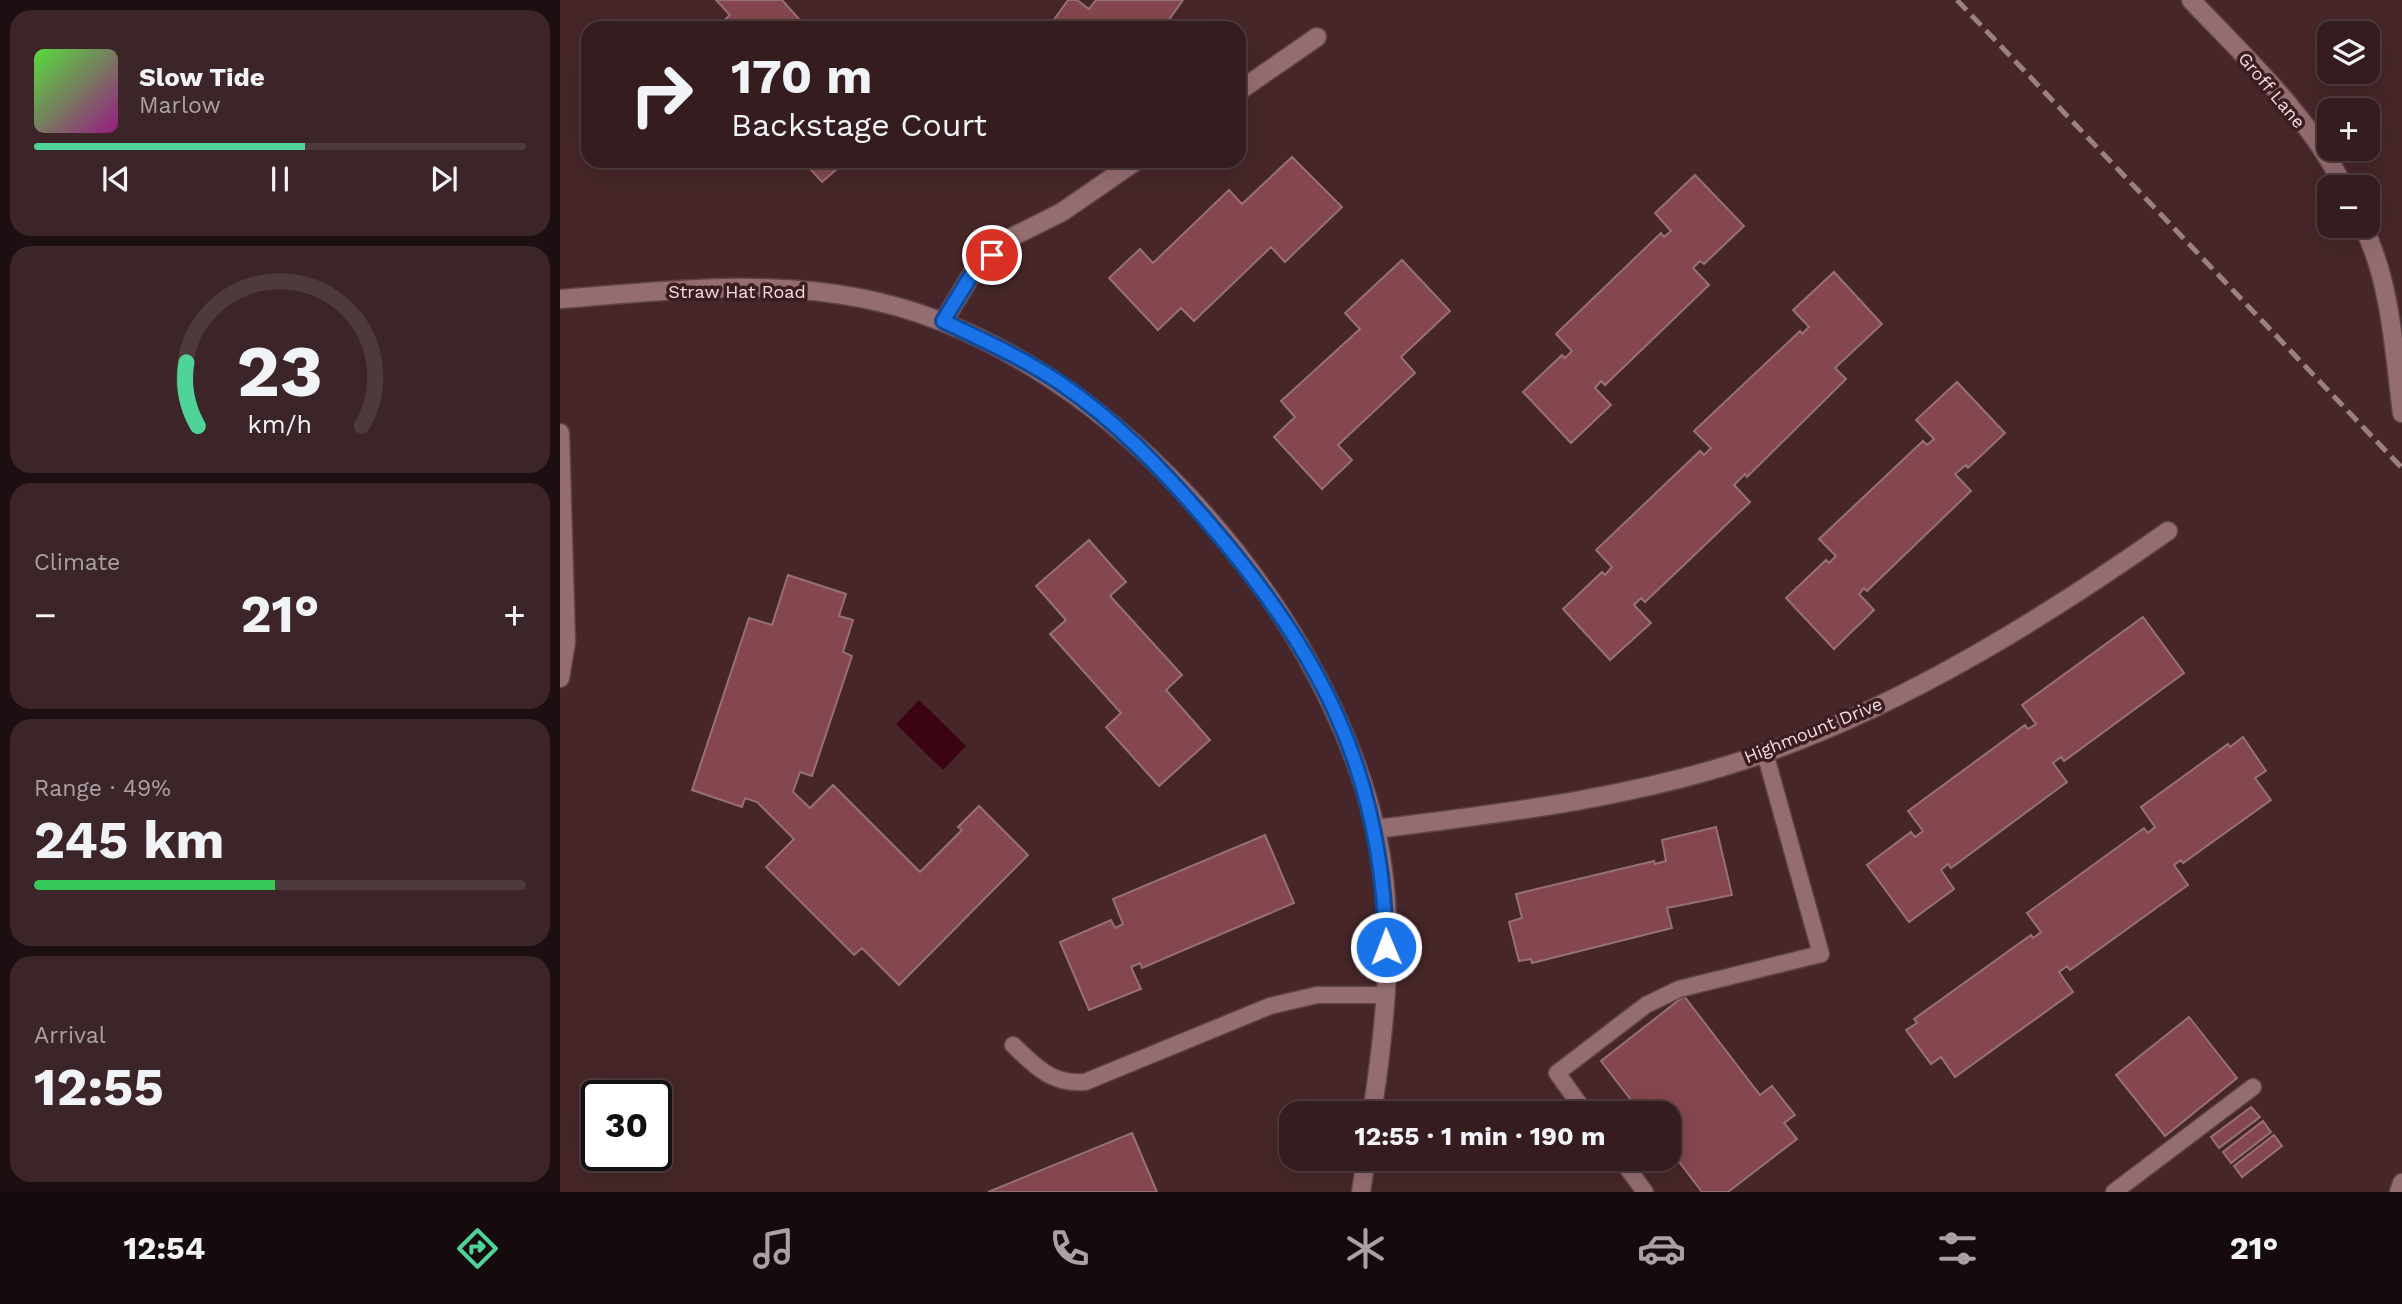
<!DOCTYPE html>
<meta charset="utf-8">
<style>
:root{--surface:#341c1f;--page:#3c2528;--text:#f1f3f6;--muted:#a9a1a4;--line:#4e3a3d;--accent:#50d398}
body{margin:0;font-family:"Work Sans",sans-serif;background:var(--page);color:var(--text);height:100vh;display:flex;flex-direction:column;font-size:26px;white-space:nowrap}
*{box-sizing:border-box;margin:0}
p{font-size:23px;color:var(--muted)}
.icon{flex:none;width:38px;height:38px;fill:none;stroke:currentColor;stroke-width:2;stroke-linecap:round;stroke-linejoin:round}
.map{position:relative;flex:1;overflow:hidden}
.details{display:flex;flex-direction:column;gap:10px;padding:10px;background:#1d0f11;width:560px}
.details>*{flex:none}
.hud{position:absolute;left:21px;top:21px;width:665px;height:147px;border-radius:21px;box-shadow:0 7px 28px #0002,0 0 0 2px var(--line);background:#341c1f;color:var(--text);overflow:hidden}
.buttons{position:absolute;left:1757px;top:21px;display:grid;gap:14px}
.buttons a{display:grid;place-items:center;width:63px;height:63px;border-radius:14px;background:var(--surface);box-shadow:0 7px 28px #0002,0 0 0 2px var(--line);font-size:35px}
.speed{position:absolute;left:21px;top:1080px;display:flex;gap:14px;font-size:35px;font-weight:700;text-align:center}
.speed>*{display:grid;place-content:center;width:91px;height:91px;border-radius:50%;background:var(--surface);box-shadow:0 7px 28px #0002,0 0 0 2px var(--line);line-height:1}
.speed .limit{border:4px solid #111;border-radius:10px;background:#fff;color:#111}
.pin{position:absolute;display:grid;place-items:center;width:60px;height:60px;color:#fff;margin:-30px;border:4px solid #fff;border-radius:50%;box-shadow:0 2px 7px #0007}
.me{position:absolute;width:77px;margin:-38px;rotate:359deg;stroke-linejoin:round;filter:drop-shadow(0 0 5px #0008)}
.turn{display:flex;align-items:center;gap:24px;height:147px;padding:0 35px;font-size:32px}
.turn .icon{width:91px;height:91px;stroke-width:2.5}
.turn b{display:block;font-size:49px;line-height:60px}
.big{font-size:52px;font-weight:700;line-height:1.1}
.details .tile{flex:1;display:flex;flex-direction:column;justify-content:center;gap:10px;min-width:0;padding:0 24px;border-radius:21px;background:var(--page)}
.details .dial{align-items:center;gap:0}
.dial svg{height:182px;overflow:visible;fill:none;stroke:var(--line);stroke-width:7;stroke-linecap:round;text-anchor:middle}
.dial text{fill:var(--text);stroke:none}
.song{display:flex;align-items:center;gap:21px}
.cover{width:84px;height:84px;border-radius:10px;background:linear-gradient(135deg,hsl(110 70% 55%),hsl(310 70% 35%))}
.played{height:7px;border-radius:4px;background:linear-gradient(90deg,var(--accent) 55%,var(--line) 55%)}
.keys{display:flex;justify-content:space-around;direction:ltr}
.heat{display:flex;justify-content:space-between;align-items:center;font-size:38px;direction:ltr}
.charge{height:10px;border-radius:5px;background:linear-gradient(90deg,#34c759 49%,var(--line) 0)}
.trip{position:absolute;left:719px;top:1101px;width:402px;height:70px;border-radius:21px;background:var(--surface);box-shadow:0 7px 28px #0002,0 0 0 2px var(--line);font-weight:700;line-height:70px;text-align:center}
.tabs{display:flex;height:112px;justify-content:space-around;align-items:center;background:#150b0c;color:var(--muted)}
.tabs .icon{width:49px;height:49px}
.tabs .selected{color:var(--accent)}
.tabs b{font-size:32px;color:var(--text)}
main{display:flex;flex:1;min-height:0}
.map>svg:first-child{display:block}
.water{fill:#3c0312}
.building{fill:#85474f;stroke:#977074;stroke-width:2}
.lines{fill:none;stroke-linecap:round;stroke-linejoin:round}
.service-casing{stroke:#5f4347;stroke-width:19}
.minor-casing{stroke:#5f4347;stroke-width:21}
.service{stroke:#946d71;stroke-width:16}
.minor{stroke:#946d71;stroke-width:18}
.rail{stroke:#9b8082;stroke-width:5;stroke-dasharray:14 7;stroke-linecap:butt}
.route-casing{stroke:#114b97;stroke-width:18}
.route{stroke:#1a73e8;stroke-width:12}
.labels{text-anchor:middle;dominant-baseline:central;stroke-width:7;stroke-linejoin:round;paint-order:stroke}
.street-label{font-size:18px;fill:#f2dcde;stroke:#3b1c20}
</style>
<main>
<section class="details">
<div class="tile">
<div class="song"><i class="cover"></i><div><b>Slow Tide</b><p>Marlow</p></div></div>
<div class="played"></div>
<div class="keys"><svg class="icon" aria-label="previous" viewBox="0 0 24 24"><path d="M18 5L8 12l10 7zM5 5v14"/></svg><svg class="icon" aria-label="pause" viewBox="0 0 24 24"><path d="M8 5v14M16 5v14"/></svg><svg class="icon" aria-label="next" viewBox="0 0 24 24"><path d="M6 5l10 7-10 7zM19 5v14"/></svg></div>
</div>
<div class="tile dial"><svg viewBox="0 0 100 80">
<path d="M14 69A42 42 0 1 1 86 69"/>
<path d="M14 69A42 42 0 0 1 9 41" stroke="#50d398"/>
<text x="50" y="56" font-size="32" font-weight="700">23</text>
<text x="50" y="72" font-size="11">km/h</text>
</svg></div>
<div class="tile"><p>Climate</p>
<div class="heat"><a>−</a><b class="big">21°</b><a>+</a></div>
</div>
<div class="tile"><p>Range · 49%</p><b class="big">245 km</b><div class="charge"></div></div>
<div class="tile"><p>Arrival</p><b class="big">12:55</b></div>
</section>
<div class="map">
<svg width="1842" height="1192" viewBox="0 0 1842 1192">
<rect width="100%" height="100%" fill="#462629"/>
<path class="water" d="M359 700 406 746 383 770 336 724Z"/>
<path class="building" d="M156 0H222L247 28H156L170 15Z
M508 0H517L529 9 536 0H623L603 28H488Z
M732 157 782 207 725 262 711 247 634 321 621 308 598 330 549 278 580 249 593 263 669 190 682 204Z
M243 161H286L262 182Z
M1135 175 1184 226 1144 264 1140 261 1133 268 1149 285 1045 385 1041 381 1035 388 1051 405 1011 443 963 392 1002 355 1005 358 1012 351 996 334 1101 233 1104 237 1111 231 1095 213Z
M842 260 890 311 841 357 855 373 778 445 792 460 762 489 714 437 735 417 721 401 800 329 785 313Z
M1274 272 1322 324 1275 368 1286 379 1187 477 1185 474 1174 485 1190 502 1085 602 1081 598 1074 605 1091 623 1050 660 1003 609 1042 572 1045 575 1052 567 1036 550 1140 451 1144 455 1151 448 1134 431 1240 331 1242 334 1249 327 1233 310Z
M1397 382 1445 433 1408 468 1406 465 1395 474 1411 491 1307 591 1304 588 1299 594 1314 610 1274 649 1226 598 1266 560 1269 563 1276 556 1259 539 1363 441 1367 445 1374 439 1356 420Z
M529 540 566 582 550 596 622 675 606 690 650 740 599 786 546 727 561 713 490 634 506 620 476 586Z
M228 575 286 594 279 616 293 620 283 652 292 656 252 776 240 772 233 792 250 808 273 785 360 872 402 830 398 827 419 806 468 855 339 985 302 948 294 955 206 867 234 839 197 802 185 798 182 807 132 790 189 618 212 625Z
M1583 617 1624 673 1504 761 1501 757 1493 763 1507 782 1391 868 1388 864 1381 870 1394 889 1349 922 1307 865 1351 832 1355 837 1363 831 1348 811 1465 725 1468 729 1476 724 1462 705Z
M1683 737 1706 771 1695 778 1711 800 1623 863 1621 860 1614 865 1628 885 1510 970 1507 966 1499 972 1513 992 1395 1077 1381 1057 1371 1064 1346 1030 1357 1023 1354 1019 1471 935 1473 938 1481 932 1467 913 1584 828 1588 833 1595 827 1581 807 1668 744 1670 747Z
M1156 827 1172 895 1107 908 1112 928 972 963 971 959 959 961 949 922 962 918 956 894 1094 861 1095 864 1106 861 1102 840Z
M705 835 734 903 582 968 580 963 571 967 581 989 529 1010 500 942 551 920 555 928 563 924 553 899Z
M1124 996 1200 1095 1212 1086 1235 1115 1224 1123 1237 1139 1168 1192H1142L1110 1150V1113H1081L1041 1061Z
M1629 1017 1677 1078 1605 1136 1556 1075Z
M1691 1107 1700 1117 1659 1148 1651 1137Z
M1703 1121 1711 1132 1671 1163 1663 1152Z
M572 1133 597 1192H428Z
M1714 1135 1722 1146 1682 1177 1674 1166Z"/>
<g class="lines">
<defs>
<path id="service" d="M453 1045C475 1066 492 1085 525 1082L710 1006 757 995H824
M1026 1113 997 1073 1086 1005 1119 989 1261 954 1205 753
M1060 1158 1085 1192
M1554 1192 1693 1087"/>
<path id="minor" d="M1631 0C1685 57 1749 116 1784 187
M679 91 757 37
M1803 226C1831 283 1834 351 1842 413
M0 299C100 291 201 279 300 298 536 342 761 599 815 827 837 917 826 1022 812 1113
M383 322 412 274 452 237 502 212 576 161
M0 433 6 642 0 678
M816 829C946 813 1081 797 1205 753 1346 704 1487 616 1608 531
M801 1192 806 1158
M1839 1192 1842 1183"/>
</defs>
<use href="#service" class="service-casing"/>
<use href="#minor" class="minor-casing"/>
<use href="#service" class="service"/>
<use href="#minor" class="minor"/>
<path class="rail" d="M1397 0 1842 468"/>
</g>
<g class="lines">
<defs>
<path id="route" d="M432 255 412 274 383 321C423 340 463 358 500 383 555 420 602 469 646 520 759 650 823 772 826 947"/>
</defs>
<use href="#route" class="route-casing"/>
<use href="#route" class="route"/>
</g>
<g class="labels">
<g class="street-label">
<text transform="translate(1712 90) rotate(50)">Groff Lane</text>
<text x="177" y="291">Straw Hat Road</text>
<text transform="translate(1253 730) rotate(-22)">Highmount Drive</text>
</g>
</g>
</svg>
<div class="buttons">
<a><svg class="icon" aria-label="layers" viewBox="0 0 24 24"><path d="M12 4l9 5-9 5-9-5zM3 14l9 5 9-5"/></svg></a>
<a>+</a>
<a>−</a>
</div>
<div class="speed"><div class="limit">30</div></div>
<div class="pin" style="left:432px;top:255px;background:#d93025"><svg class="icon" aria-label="arrive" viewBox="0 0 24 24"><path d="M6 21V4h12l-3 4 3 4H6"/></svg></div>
<svg class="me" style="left:826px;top:947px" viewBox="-20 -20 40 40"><circle r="17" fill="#1a73e8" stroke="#fff" stroke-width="3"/><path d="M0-11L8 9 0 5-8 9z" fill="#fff"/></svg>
<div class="trip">12:55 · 1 min · 190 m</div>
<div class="hud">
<div class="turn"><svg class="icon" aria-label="right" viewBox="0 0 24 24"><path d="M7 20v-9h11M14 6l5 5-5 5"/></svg><div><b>170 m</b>Backstage Court</div></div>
</div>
</div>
</main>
<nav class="tabs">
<b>12:54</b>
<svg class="icon selected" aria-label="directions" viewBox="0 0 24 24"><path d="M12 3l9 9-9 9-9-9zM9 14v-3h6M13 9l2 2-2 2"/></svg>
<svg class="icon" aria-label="music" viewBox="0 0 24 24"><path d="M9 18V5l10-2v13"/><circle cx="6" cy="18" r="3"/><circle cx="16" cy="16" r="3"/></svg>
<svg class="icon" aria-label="phone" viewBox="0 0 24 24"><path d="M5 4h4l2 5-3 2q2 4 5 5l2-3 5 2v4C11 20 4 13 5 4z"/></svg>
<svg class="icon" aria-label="climate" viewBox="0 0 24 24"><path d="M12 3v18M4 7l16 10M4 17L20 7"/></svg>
<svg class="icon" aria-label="car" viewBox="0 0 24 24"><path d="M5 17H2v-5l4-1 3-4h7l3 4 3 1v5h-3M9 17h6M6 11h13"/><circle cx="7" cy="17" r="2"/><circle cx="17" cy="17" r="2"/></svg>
<svg class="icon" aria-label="filters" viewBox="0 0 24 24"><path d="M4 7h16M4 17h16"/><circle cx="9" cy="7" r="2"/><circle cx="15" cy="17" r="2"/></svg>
<b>21°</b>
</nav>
